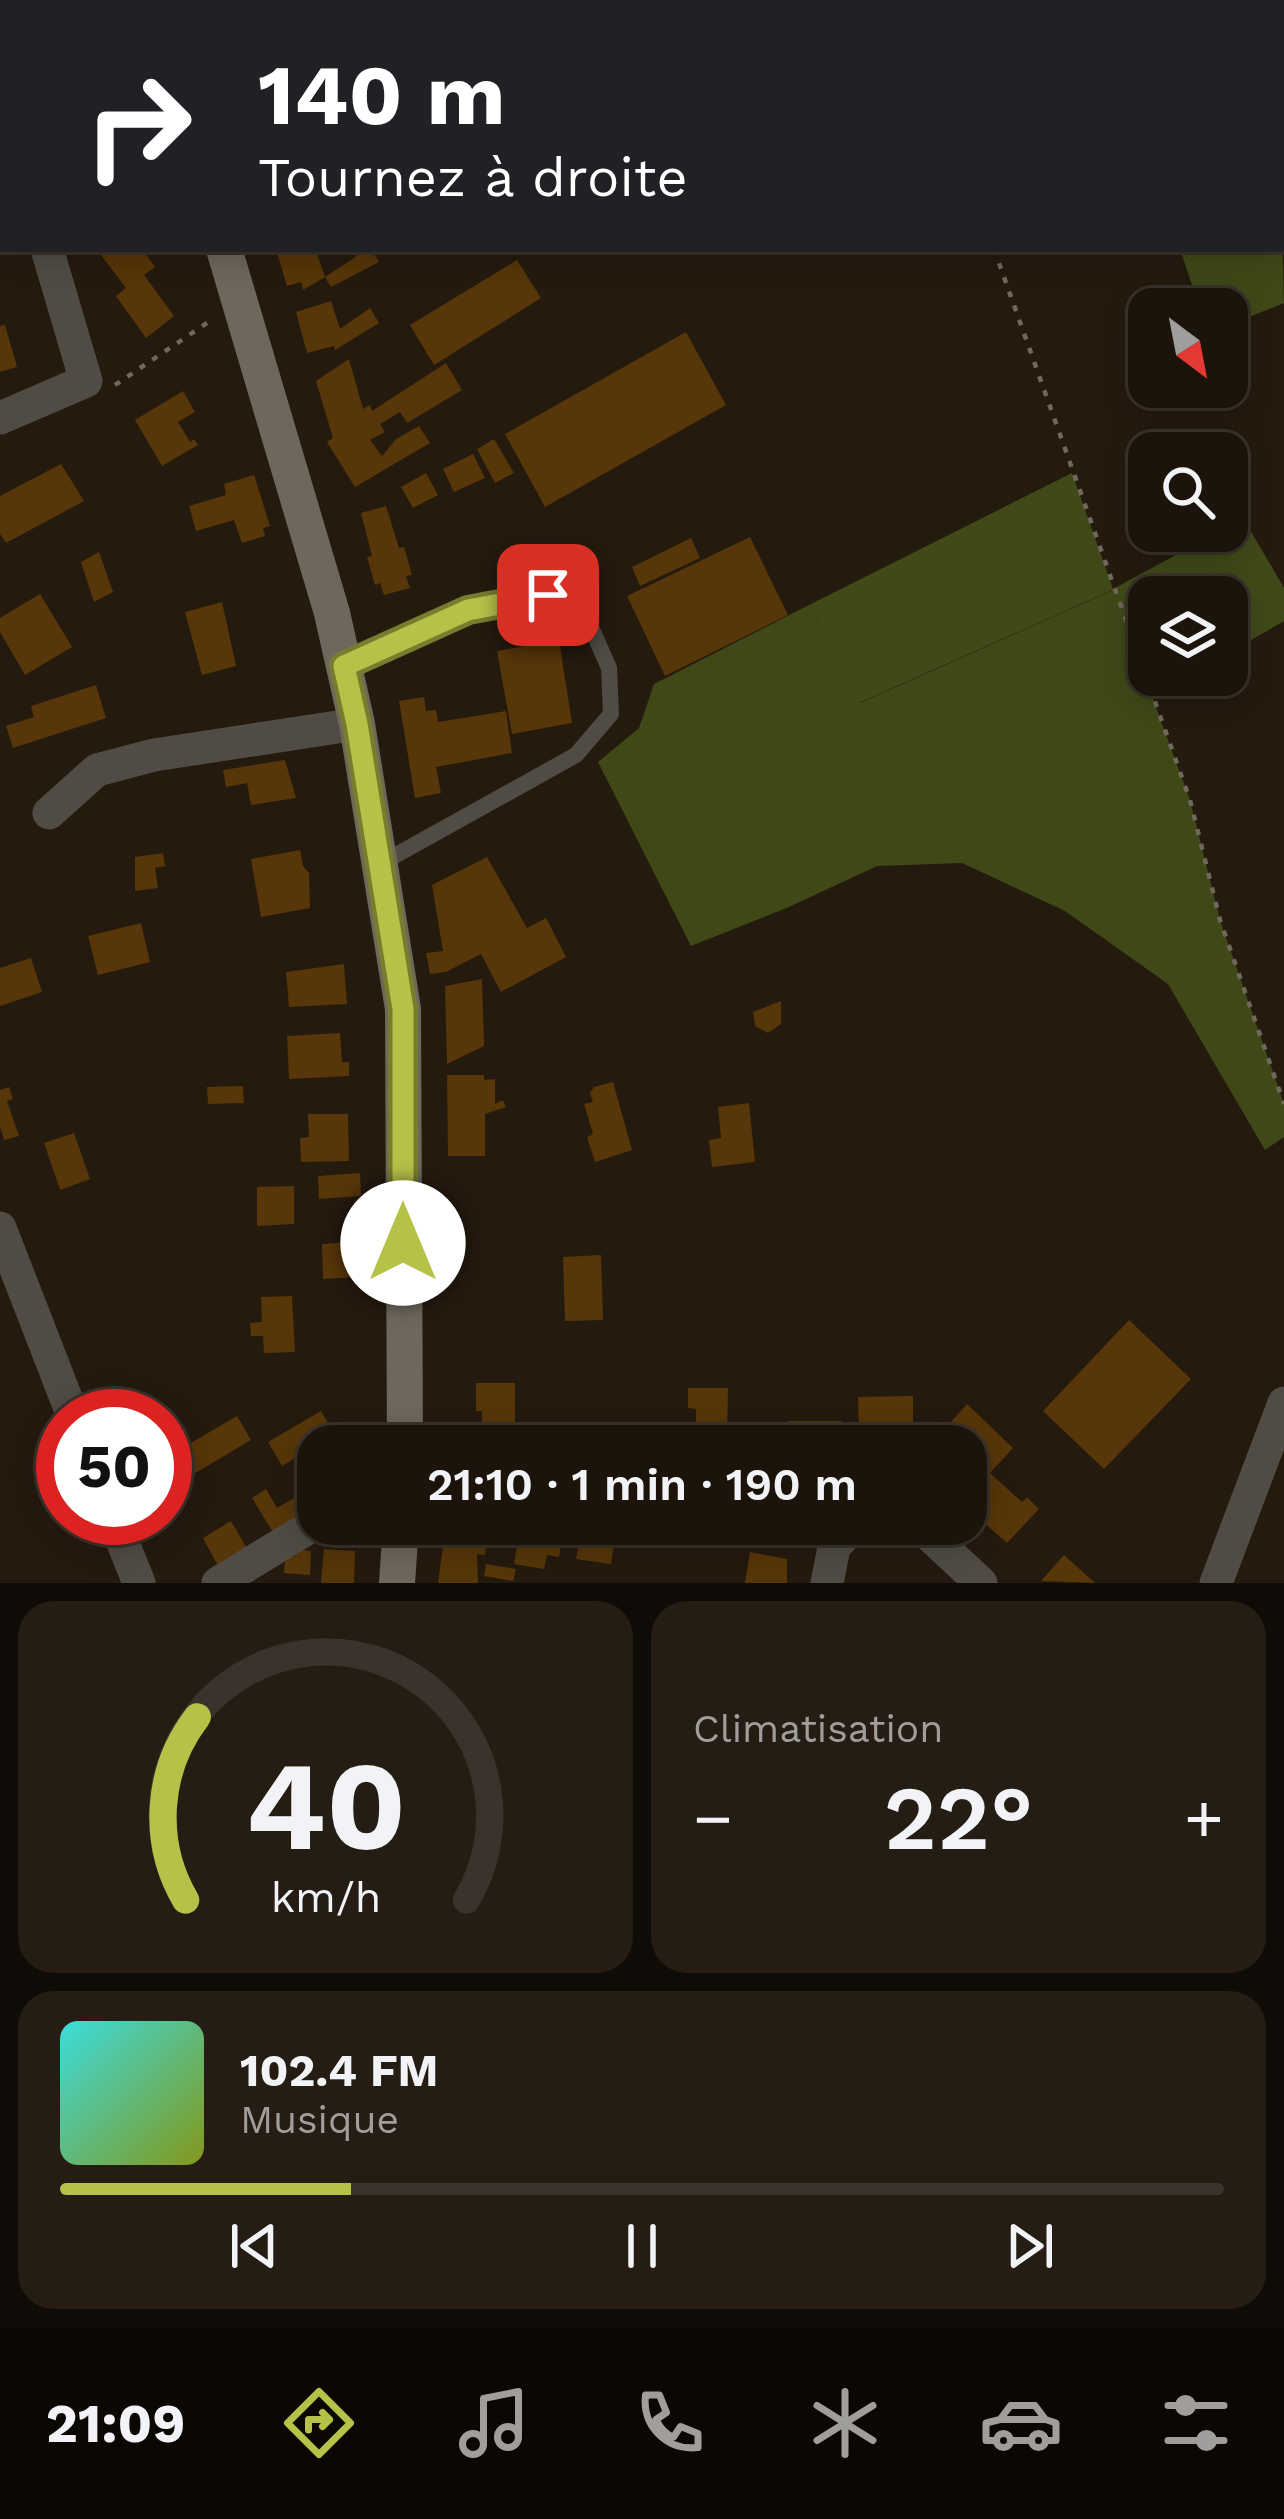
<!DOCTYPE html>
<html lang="fr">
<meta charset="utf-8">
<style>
:root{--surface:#1c140a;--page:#251d13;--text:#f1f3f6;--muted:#a09e9c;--line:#3a332b;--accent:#b6c148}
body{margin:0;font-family:"Work Sans",sans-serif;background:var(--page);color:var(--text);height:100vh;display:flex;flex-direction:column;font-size:45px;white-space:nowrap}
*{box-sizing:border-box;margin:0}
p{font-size:39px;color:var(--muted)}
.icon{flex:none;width:66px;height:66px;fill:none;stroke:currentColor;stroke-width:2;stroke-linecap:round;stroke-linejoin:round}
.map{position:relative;height:1583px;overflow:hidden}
.drawer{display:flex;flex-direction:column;gap:18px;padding:18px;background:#0f0b06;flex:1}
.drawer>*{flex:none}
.top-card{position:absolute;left:0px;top:0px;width:1284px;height:252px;box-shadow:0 6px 30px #0003,0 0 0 3px var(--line);background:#202124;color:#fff;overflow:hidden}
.needle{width:78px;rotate:148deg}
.fabs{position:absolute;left:1128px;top:288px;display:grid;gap:24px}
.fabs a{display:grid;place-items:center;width:120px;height:120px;border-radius:24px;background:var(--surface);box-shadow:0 6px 30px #0003,0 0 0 3px var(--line);font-size:60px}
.speed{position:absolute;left:36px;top:1389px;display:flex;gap:24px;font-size:60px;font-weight:700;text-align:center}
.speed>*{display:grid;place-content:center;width:156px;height:156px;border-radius:50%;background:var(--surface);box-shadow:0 6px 30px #0003,0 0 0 3px var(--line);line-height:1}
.speed .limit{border:18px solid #d22;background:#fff;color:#111}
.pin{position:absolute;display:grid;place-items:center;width:102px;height:102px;color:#fff;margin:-51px;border-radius:24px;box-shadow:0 6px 18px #0006}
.me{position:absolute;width:132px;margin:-66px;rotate:0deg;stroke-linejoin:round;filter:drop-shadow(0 0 9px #0008)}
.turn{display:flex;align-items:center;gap:42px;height:252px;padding:0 60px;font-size:54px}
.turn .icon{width:156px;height:156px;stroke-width:2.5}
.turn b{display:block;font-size:84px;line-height:102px}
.big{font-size:90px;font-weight:600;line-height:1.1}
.drawer .card{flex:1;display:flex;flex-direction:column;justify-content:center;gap:18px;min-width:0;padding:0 42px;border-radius:36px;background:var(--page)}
.drawer .dial{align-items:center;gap:0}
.dial svg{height:312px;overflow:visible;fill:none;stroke:var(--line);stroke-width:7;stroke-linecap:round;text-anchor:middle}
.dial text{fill:var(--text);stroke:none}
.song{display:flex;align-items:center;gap:36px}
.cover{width:144px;height:144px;border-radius:18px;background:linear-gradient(135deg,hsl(180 70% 55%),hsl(70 70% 35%))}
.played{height:12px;border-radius:6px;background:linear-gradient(90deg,var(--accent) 25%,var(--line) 25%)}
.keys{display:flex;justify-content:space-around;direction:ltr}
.heat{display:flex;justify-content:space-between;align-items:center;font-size:66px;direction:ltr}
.drawer .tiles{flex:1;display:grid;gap:18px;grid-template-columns:1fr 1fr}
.card:last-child{grid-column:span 2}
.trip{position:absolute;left:297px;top:1425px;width:690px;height:120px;border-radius:36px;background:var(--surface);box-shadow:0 6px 30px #0003,0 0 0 3px var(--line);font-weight:600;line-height:120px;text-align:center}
.tabs{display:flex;height:192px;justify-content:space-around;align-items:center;background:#0b0804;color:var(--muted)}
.tabs .icon{width:84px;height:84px}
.tabs .on{color:var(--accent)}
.tabs b{font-size:54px;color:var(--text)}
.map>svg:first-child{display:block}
.green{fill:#3f4917}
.forest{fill:#404a18}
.building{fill:#573609}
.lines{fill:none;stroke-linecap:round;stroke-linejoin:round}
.path{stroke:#71685d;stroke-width:4.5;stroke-dasharray:6 9;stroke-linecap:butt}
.lane{stroke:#504c45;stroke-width:16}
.street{stroke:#504c45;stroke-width:33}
.secondary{stroke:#6d675c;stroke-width:36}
.route-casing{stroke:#767d2f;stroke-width:30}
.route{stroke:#b6c148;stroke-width:21}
</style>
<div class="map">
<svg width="1284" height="1583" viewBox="0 0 1284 1583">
<rect width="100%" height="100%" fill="#251a0e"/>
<path class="green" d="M1281 190 1284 303 1227 326V309H1200L1180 249H1281Z
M1113 590 1190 800 1220 920 1284 1104V1137L1265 1150 1168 984 1065 911 962 863 877 866 789 907 691 946 598 762 639 728 654 684 811 604 860 703Z"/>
<path class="forest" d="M1072 473 1113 589 1220 531H1227V527L1243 518 1284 588V621L1227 654V597H1149V675H1190L1151 698 1112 590 859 703 811 604Z"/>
<path class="building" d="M109 249H142L155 267 144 275 174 316 146 338 116 296 126 288 101 255Z
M276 249H300L302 255 316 251 325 277 303 290 301 282 287 286Z
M352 249H371L379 262 331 287 325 277 357 256Z
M517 260 541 298 434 365 410 325Z
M331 301 340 329 370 308 379 323 335 350 334 346 307 353 296 312Z
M5 325 17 367 0 372V326Z
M686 332 726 405 545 507 505 434Z
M349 359 363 409 370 405 372 411 446 363 462 390 407 423 400 412 380 424 385 432 370 440 382 456 396 439 419 426 430 443 355 487 327 442 333 438 316 381Z
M183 391 195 412 178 422 190 442 194 439 198 445 162 466 135 420Z
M494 439 514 473 495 483 477 449Z
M473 454 485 478 454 492 443 469Z
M61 464 84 501 6 543 0 534V496Z
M426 473 438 495 413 508 401 487Z
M254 475 270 526 263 528 265 536 242 543 234 520 196 531 189 506 226 495 224 484Z
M386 506 399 548 404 547 412 575 406 576 410 588 384 595 380 583 375 585 367 557 372 556 361 513Z
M750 537 788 615 665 676 627 596Z
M691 538 700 558 640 586 632 567Z
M99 552 113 592 94 602 81 562Z
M40 594 72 647 25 675 0 632V618Z
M222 602 236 666 202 675 185 612Z
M559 640 572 723 512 734 497 651Z
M96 685 106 718 13 748 6 726 34 717 31 706Z
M424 697 426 711 436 710 438 722 506 711 512 753 436 767 441 793 415 798 399 701Z
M285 760 296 798 251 805 247 783 226 787 223 770Z
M300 850 303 866 309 873 310 908 261 917 251 859Z
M163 853 165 866 155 868 158 888 135 891V857Z
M487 857 527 928 546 918 566 957 501 992 481 954 446 972 430 974 426 953 443 951 432 885Z
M141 923 150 962 98 975 88 936Z
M31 958 42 992 0 1006V968Z
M344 964 347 1004 289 1007 286 972Z
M482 979 484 1046 447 1064 445 986Z
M781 1001V1024L768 1033 755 1026 753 1012Z
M340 1033 342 1062H349V1076L289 1079 287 1036Z
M447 1075H484V1080L495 1079V1104L503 1100 506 1107 485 1114V1156H448Z
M613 1082 632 1150 595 1162 587 1137 593 1134 584 1104 593 1102 590 1093 594 1087Z
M243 1086 244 1103 208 1104 207 1087Z
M9 1087 13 1099 7 1101 19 1136 4 1140 0 1127V1090Z
M749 1103 755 1162 712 1167 709 1140 721 1138 718 1107Z
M308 1114H348L349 1161 301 1162 300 1138 309 1137Z
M74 1133 90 1179 60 1190 44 1143Z
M360 1173 361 1196 319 1199 318 1176Z
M294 1186V1224L257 1226V1187Z
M353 1242 355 1277 323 1279 322 1244Z
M601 1255 603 1320 565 1321 563 1257Z
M292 1296 295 1352 264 1353 263 1336H251L250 1323 262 1322 261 1297Z
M1129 1320 1191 1379 1104 1469 1043 1411Z
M476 1383H515V1437H482V1411H476Z
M688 1388H728L727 1442H696V1409L688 1408Z
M913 1396V1430L859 1434 858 1397Z
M967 1404 1013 1448 990 1473 1022 1502 1027 1497 1039 1509 1007 1543 982 1521 986 1515 967 1499 990 1473 945 1429Z
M321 1411 335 1435 282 1466 268 1442Z
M237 1416 251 1440 165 1491V1477L174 1472 165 1458Z
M788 1421H842L843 1446H788Z
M266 1489 277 1508 301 1494 311 1510 274 1534 252 1498Z
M231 1521 248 1550 219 1568 203 1538Z
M446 1524 489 1529 485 1555 477 1554 478 1583H438Z
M582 1524H617L611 1564 576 1559Z
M519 1533 562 1540 559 1557 547 1555 544 1569 514 1564Z
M296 1549 311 1551 310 1575 284 1573 285 1556 295 1557Z
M324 1549 355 1551 354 1583H321Z
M750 1552 787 1559V1583H745Z
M1064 1555 1095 1583 1041 1581Z
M486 1564 516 1569 513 1581 484 1576Z"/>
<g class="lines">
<path class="path" d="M912 0 913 3
M994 249 1190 800 1220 920 1284 1104
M115 385 210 321"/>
<path class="lane" d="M344 666 468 610 548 595 587 618 609 668 611 714 576 755 380 864"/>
<path class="street" d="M0 93 3 103
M0 418 86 381 47 249
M49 813 97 770 154 755 357 724
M0 1228 73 1416
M113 1518 139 1583
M906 1524 926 1532 981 1583
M218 1583 318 1522
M827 1583 834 1547 855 1524
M1216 1583 1284 1403"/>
<path class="secondary" d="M150 0 151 3
M224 249 332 613 357 724 403 1009 405 1446
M397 1583 401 1524"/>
</g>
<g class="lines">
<defs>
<path id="route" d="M403 1243V1009L357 724 344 666 468 610 548 595"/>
</defs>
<use href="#route" class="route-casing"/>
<use href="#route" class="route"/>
</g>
</svg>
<div class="fabs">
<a><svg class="needle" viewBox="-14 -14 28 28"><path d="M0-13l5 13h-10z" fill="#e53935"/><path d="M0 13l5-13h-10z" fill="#a09e9c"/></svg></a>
<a><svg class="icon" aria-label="search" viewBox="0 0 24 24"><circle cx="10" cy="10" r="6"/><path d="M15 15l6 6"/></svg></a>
<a><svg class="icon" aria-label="layers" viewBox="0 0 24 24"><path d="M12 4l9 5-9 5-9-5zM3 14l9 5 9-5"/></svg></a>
</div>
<div class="speed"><div class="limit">50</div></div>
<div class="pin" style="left:548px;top:595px;background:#d93025"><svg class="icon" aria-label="arrive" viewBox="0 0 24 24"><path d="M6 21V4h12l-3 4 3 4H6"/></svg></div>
<svg class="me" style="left:403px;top:1243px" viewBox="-20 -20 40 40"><circle r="19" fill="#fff"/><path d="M0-13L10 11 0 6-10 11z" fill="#b6c148"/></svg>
<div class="trip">21:10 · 1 min · 190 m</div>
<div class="top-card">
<div class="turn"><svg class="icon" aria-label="right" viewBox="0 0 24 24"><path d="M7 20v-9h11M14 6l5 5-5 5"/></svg><div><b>140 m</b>Tournez à droite</div></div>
</div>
</div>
<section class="drawer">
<div class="tiles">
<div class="card dial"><svg viewBox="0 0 100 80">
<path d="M14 69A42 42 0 1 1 86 69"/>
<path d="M14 69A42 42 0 0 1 17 22" stroke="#b6c148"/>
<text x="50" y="56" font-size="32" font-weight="700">40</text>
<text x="50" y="72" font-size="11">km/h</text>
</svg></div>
<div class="card"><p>Climatisation</p>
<div class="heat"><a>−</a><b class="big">22°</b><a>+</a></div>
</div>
<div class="card">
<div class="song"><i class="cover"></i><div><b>102.4 FM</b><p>Musique</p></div></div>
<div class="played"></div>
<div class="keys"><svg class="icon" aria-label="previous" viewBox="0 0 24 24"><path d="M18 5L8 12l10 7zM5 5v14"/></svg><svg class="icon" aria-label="pause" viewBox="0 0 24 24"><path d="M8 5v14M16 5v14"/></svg><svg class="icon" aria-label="next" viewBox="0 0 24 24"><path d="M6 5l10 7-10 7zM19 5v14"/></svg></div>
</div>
</div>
</section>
<nav class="tabs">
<b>21:09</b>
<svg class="icon on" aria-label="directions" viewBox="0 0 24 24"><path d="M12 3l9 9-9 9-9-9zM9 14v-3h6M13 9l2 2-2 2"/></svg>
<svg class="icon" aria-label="music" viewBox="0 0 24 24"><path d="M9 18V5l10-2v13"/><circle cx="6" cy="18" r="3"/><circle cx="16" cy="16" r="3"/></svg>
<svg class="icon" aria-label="phone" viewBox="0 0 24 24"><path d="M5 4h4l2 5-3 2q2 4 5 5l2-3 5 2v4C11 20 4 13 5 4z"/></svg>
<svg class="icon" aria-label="climate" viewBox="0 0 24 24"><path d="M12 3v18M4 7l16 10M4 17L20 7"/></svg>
<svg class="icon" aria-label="car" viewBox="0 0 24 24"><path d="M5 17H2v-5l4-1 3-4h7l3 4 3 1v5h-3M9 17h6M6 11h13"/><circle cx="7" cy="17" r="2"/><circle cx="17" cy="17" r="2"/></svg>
<svg class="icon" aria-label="filters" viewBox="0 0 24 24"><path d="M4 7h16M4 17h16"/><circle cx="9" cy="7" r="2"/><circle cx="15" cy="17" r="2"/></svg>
</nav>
